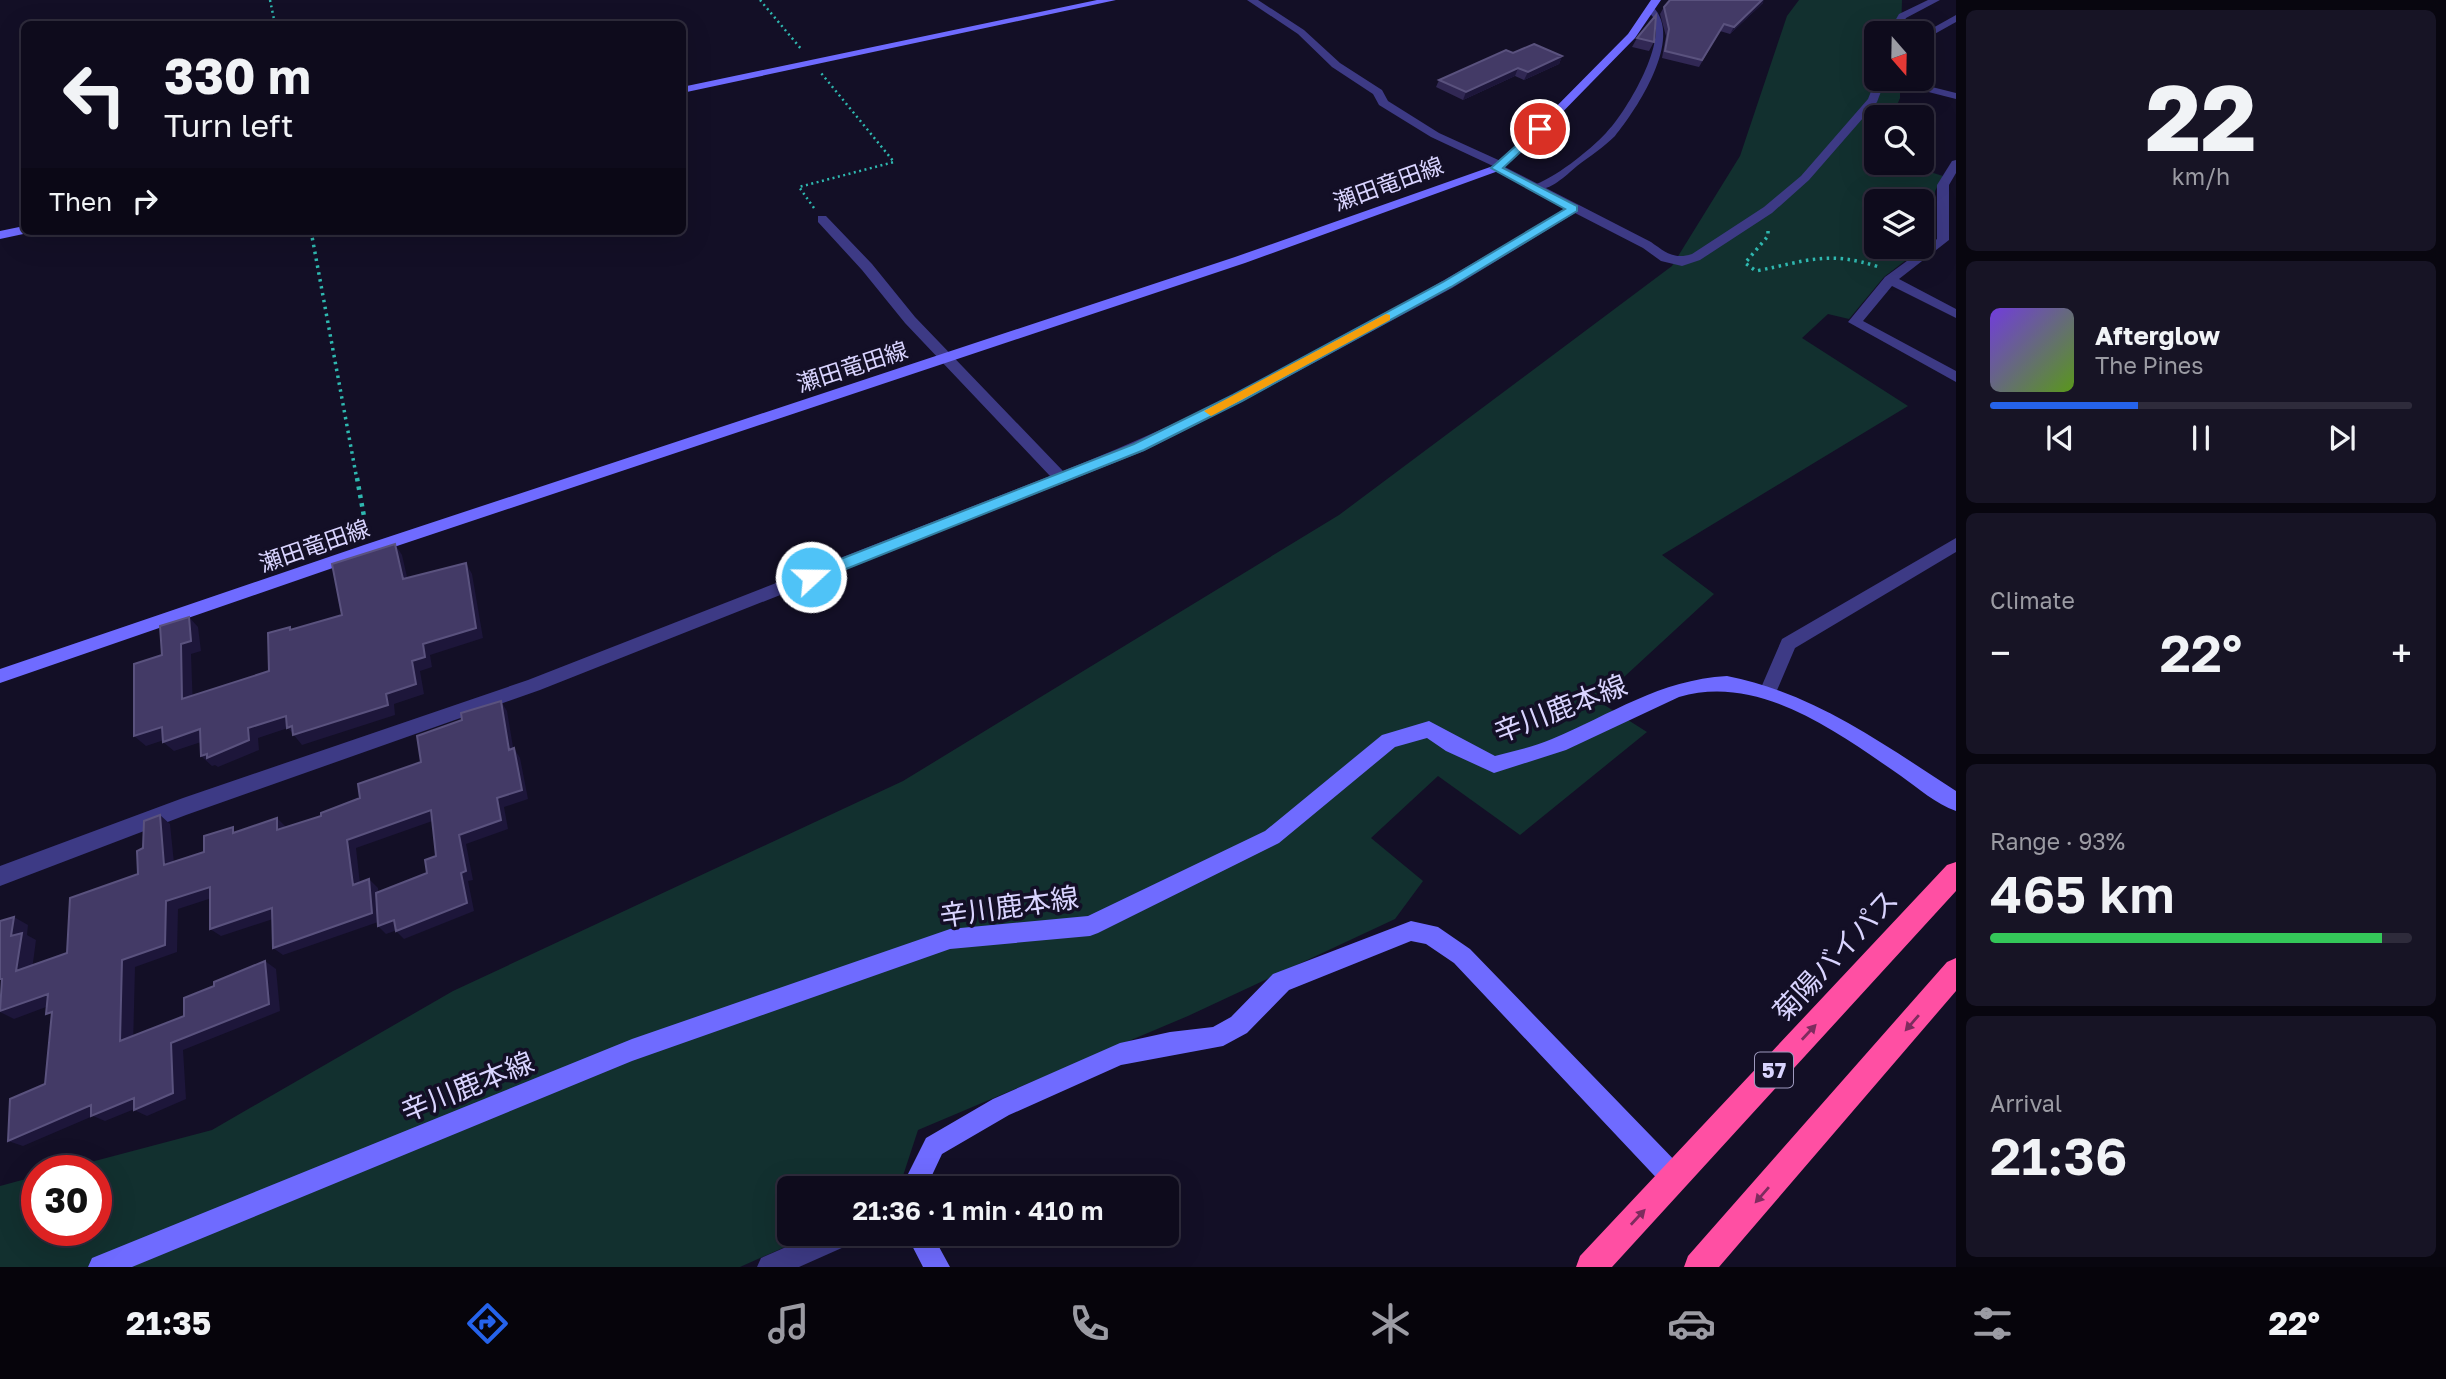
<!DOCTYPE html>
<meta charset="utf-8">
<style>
:root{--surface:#0e0b1c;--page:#171425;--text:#f1f3f6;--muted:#9b9ba3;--line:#2e2b3b;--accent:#2563eb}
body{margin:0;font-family:"Golos Text","Noto Sans JP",sans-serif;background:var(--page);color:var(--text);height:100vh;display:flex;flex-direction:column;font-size:26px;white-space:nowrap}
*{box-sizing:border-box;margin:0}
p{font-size:23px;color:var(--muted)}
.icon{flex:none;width:38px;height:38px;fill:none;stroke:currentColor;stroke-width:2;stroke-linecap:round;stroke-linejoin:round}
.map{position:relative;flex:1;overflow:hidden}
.panel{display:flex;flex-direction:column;gap:10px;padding:10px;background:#08060f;width:490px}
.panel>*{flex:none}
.top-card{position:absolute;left:21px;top:21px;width:665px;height:214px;border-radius:10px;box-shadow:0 7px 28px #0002,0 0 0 2px var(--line);background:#0e0b1c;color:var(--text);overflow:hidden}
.needle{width:46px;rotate:160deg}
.buttons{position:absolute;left:1864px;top:21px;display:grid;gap:14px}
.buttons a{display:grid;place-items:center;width:70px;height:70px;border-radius:10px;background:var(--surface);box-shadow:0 7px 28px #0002,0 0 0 2px var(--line);font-size:35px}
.speed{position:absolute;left:21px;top:1155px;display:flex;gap:14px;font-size:35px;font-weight:700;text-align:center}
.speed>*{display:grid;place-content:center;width:91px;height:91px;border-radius:50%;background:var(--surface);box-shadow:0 7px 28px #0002,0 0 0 2px var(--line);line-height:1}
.speed .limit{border:10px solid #d22;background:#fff;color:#111}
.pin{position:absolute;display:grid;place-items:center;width:60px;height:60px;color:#fff;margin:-30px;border:4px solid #fff;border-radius:50%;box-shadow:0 2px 7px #0007}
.me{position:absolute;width:77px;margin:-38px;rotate:69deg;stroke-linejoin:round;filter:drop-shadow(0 0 5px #0008)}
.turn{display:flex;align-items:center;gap:24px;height:147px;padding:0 28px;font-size:32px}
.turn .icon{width:91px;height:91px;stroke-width:2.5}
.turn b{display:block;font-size:49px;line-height:60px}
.then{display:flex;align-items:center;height:66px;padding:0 28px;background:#0003;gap:14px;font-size:26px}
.big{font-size:52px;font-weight:600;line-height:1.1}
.panel .widget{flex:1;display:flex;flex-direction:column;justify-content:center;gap:10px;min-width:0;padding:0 24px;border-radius:10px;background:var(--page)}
.panel .dial{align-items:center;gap:0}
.dial b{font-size:91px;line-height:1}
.song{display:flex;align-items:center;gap:21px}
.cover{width:84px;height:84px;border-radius:10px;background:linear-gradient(135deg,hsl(260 70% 55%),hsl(90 70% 35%))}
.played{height:7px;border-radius:4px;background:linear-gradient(90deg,var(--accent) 35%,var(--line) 35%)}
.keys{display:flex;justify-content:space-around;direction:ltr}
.heat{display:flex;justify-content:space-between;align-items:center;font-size:38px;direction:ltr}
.charge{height:10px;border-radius:5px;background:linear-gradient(90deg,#34c759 93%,var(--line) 0)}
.trip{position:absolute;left:777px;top:1176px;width:402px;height:70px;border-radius:10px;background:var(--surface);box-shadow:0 7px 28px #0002,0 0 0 2px var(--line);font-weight:600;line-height:70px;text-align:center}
.tab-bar{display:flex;height:112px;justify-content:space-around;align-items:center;background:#06040b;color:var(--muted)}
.tab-bar .icon{width:49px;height:49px}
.tab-bar .active{color:var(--accent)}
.tab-bar b{font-size:32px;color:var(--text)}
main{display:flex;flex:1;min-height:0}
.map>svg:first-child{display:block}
.green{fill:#12302f;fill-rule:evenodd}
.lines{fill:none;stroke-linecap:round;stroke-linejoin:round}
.path-far2{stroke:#2fb8b0;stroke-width:2.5;stroke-dasharray:2 3.5;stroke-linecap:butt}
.path-far1{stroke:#2fb8b0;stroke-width:3.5;stroke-dasharray:2.5 4.5;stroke-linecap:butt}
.path{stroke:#2fb8b0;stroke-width:4.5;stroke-dasharray:3.5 5;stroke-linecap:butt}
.lane{fill:#3d3a85;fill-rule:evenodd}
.street{fill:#3d3a85;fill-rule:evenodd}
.secondary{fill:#6f6bff;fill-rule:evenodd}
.highway{fill:#ff4fa3;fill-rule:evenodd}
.wall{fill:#312854}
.shaded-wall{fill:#1d163a}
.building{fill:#433a66;stroke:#5a527e;stroke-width:2}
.oneway{fill:#7d2c5e}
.route{fill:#4fc3f7;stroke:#337fa1;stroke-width:2}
.slow{fill:#f59e0b}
.labels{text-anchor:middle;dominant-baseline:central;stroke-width:7;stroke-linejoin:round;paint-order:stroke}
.shield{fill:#130f26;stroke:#9e99be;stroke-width:2}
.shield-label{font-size:21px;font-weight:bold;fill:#d9d4ff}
.street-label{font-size:23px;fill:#d9d4ff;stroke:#130f26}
.near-street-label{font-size:28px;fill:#d9d4ff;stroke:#130f26}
</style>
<main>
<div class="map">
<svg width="1956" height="1267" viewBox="0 0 1956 1267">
<rect width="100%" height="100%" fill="#130f26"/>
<path class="green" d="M1799 0H1902L1901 33H1876V79H1900V98L1892 117H1876V163H1901L1943 176 1935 191 1936 237 1884 277 1849 319 1828 314 1802 338 1908 406 1662 555 1714 594 1598 701 1647 732 1520 835 1438 776 1371 838 1423 881 1395 919 1188 1016 918 1130 899 1188H789V1234H814L740 1267H0V1186L37 1176V1230H96V1171H57L212 1130 453 991 903 781 1339 515 1672 266 1740 156 1787 16ZM1876 201H1922V247H1876Z"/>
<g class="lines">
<path class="path-far2" d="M270 0 275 24
M760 0 802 50
M814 208 799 187 894 162 821 73"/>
<path class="path-far1" d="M311 231 357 480
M1768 231V236L1745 263 1756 271C1807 261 1828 250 1879 267"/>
<path class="path" d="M357 478 367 533"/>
<path class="lane" d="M1647 7H1653C1684 38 1637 109 1615 136 1604 147 1589 157 1577 166 1564 177 1550 192 1531 190V186C1554 179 1589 151 1606 133 1625 114 1667 44 1653 17 1651 14 1648 12 1646 9Z"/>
<path class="street" d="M1247 0H1258L1304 30 1340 63 1382 90 1388 101 1439 133 1505 163V167L1651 242C1665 252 1674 260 1692 254L1764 207 1801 176 1868 99 1876 79H1900L1956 93V99L1885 81 1877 102 1809 180 1772 213 1700 260 1682 266 1661 261 1643 248 1575 213 1452 288 1243 401 1144 451 540 690 186 815 0 886V866L183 798 528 680 1050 476 905 323 862 270 818 222V216H826L872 264 915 317 1063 471C1239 402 1404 305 1566 208L1493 170V166L1431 137 1379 105 1373 94 1332 67 1298 34Z
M1928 0H1940L1906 18 1898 33H1888L1899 14Z
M1956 15V22L1922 41V34Z
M1956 160V173L1949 185V240L1899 279 1956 309V318L1892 286 1863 321 1956 371V382L1848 322 1885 277 1937 239V185L1952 161Z
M1956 538V552L1795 648 1775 695 1769 697 1763 695 1760 690 1782 639Z
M816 1234H857L853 1243 799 1267H757L761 1258Z"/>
<path class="secondary" d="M1097 0H1116L682 93V87Z
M1651 0H1661L1635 38 1544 131 1501 170 1245 263 376 553 0 683V669L364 545 1235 257 1493 166 1536 127 1628 34Z
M24 226V231L28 233 0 239V231Z
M1727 676C1814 693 1883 744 1956 791V811C1936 804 1918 788 1901 776 1838 733 1760 673 1679 697L1566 750 1494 773 1446 751 1427 738 1395 747 1279 843 1098 933 1090 936 950 949 632 1061 132 1267H88L92 1258 632 1039 950 929 1088 916 1265 831 1382 735 1429 721 1495 756C1514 751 1533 747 1552 739 1612 714 1659 680 1727 676Z
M1411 921 1438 927 1470 949 1683 1169 1686 1178 1683 1187 1674 1190 1665 1187 1454 963 1426 944 1411 941 1289 990 1247 1033 1223 1046 1121 1065 1009 1115 942 1154 926 1188H901L926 1138 993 1099 1120 1043 1170 1032 1213 1027 1231 1017 1273 974Z
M906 1234H932L950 1267H923Z"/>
<path class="highway" d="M1956 862V891L1612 1267H1576L1580 1256 1947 865Z
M1956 958V991L1719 1267H1684L1688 1256 1947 962Z"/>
</g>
<path class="wall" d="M1763 3 1730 34 1720 31 1699 67 1662 58 1666 36 1660 14 1664 7Z
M1637 38 1654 42 1649 51 1632 47Z
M1513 53 1562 56 1559 64 1524 80 1515 76 1463 100 1436 87 1439 80Z"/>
<path class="shaded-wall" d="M1762 0H1764L1763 3 1730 34 1734 27Z
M1562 56 1559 64 1524 80 1528 72Z
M1518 68 1515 76 1463 100 1466 92Z
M395 544 402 555 410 590 403 579Z
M466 563 472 574 483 638 430 655 432 667 420 671 424 694 394 704 395 715 302 745 288 728 258 738 259 750 218 767 215 765 212 766 201 756 248 728 286 716 386 694 412 661 423 644Z
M189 617 198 627 201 651 191 654 193 709 182 699 181 644Z
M501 701 507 711 515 759 509 750Z
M162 727 173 737 146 746 134 736Z
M200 729 210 739 174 751 163 742Z
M514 748 520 758 528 799 504 807 508 829 466 844 473 880 468 881 474 911 404 939 396 931 461 873 459 835 497 798Z
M431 810 438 819 356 848 361 893 353 885 347 840Z
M160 815 170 824 175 873 164 865Z
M277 818 286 827 277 830Z
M369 879 378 888 381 921 283 955 273 948Z
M210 887 221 895 178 909 177 952 135 967 133 1048 120 1041 122 960 166 901Z
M272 908 282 916 221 936 210 929Z
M14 917 28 925 27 935 36 940 31 978 16 971 11 936Z
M394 920 403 928 386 934 378 926Z
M265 961 276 969 280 1011 183 1050 186 1099 147 1116 134 1110 171 1043Z
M48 994 62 1001 14 1019 0 1012Z
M134 1098 147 1104 105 1121 93 1116 23 1146 8 1141 91 1105Z"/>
<path class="building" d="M1670 0H1762L1734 27 1724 24 1702 60 1665 51 1669 29 1664 7Z
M1656 15 1654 42 1637 38Z
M1534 44 1562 56 1528 72 1518 68 1466 92 1439 80 1506 50 1513 53Z
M395 544 403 579 466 563 476 628 423 644 425 657 412 661 416 684 386 694 388 705 293 735 292 726 287 728 286 716 248 728 249 740 207 758V754L201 756 200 729 163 742 162 727 134 736V664L162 655 160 626 189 617 191 641 181 644 182 699 269 671 268 633 290 627V630L342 615 332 564Z
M501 701 509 750 514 748 522 790 497 798 501 820 459 835 466 871 461 873 467 903 396 931 394 920 378 926 376 893 427 873 425 860 436 856 431 810 347 840 353 885 369 879 372 913 273 948 272 908 210 929V887L166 901 165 945 122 960 120 1041 184 1016V998L214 986V982L265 961 269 1004 171 1043 173 1093 134 1110V1098L91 1116V1105L8 1141 10 1099 45 1084 52 1012 46 1014 48 994 0 1011 2 979H0V921L14 917 11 936 22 933 16 971 67 953 70 898 138 874 137 851 143 848 144 821 160 815 164 865 204 852V836L233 827V833L277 818V830L321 816V813L360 798 358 784 421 762 417 736 462 720 461 713Z"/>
<defs><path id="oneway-solid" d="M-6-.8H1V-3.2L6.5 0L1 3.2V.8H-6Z" transform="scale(1.75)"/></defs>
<g class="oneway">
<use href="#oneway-solid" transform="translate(1912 1023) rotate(131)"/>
<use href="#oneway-solid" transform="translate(1809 1032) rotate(-47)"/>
<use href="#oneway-solid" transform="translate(1762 1195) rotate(131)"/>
<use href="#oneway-solid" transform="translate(1638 1217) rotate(-47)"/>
</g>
<path class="route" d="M1537 127 1545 129 1503 168 1577 206V211L1451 287 1242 401 1144 450 816 581H805L803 577 805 573 1134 444 1233 395 1443 282 1565 209 1491 168Z"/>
<path class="slow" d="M1386 314 1390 315V320L1215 414 1211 416 1204 411Z"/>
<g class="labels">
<rect class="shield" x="1755" y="1052.5" width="38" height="35" rx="5"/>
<g class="shield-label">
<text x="1774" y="1070">57</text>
</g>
<g class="street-label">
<text transform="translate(1388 183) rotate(-20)">瀬田竜田線</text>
<text transform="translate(852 366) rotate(-18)">瀬田竜田線</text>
<text transform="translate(314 545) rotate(-19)">瀬田竜田線</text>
</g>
<g class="near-street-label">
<text transform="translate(1560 708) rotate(-21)">辛川鹿本線</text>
<text transform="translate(1009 906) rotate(-8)">辛川鹿本線</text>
<text transform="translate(1835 955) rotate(-47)">菊陽バイパス</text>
<text transform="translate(467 1086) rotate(-22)">辛川鹿本線</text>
</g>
</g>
</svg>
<div class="buttons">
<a><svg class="needle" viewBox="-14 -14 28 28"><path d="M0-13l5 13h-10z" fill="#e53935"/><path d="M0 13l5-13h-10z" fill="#9b9ba3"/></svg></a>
<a><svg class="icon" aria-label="search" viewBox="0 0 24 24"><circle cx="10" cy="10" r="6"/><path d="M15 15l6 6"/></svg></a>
<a><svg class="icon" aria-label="layers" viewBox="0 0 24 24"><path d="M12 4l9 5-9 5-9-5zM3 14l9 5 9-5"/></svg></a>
</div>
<div class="speed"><div class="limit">30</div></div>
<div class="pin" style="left:1540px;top:129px;background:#d93025"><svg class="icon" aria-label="arrive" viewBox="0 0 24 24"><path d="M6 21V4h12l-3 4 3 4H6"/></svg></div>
<svg class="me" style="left:811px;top:577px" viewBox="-20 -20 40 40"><circle r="17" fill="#4fc3f7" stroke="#fff" stroke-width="3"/><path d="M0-11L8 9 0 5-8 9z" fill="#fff"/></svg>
<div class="trip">21:36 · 1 min · 410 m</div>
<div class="top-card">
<div class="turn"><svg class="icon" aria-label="left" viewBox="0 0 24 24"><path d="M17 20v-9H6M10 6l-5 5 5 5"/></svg><div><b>330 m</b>Turn left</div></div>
<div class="then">Then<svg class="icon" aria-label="right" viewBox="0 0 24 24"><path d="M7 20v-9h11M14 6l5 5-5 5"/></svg></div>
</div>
</div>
<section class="panel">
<div class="widget dial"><b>22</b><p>km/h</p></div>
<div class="widget">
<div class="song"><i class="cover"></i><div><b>Afterglow</b><p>The Pines</p></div></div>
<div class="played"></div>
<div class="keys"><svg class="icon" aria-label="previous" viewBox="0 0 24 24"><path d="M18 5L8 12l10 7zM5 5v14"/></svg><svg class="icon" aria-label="pause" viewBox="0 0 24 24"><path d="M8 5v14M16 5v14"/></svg><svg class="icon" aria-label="next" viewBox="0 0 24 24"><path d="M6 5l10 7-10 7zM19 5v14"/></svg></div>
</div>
<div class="widget"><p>Climate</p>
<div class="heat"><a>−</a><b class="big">22°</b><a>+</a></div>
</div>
<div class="widget"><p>Range · 93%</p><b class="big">465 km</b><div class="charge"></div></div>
<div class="widget"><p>Arrival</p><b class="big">21:36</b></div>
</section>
</main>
<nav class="tab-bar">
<b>21:35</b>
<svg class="icon active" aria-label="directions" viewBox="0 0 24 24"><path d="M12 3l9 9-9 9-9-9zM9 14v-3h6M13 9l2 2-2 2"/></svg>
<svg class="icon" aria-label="music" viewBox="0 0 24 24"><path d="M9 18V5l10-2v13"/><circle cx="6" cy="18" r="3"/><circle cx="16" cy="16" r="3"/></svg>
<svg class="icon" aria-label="phone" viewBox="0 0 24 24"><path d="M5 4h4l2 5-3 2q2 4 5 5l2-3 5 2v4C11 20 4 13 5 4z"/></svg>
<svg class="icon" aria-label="climate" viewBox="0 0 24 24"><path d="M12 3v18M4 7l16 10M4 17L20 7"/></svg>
<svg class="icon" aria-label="car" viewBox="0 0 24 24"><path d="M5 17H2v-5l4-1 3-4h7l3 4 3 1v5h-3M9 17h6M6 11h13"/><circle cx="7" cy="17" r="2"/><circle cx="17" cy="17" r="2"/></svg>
<svg class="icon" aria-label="filters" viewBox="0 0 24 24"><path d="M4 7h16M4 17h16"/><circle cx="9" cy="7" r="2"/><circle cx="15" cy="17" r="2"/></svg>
<b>22°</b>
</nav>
